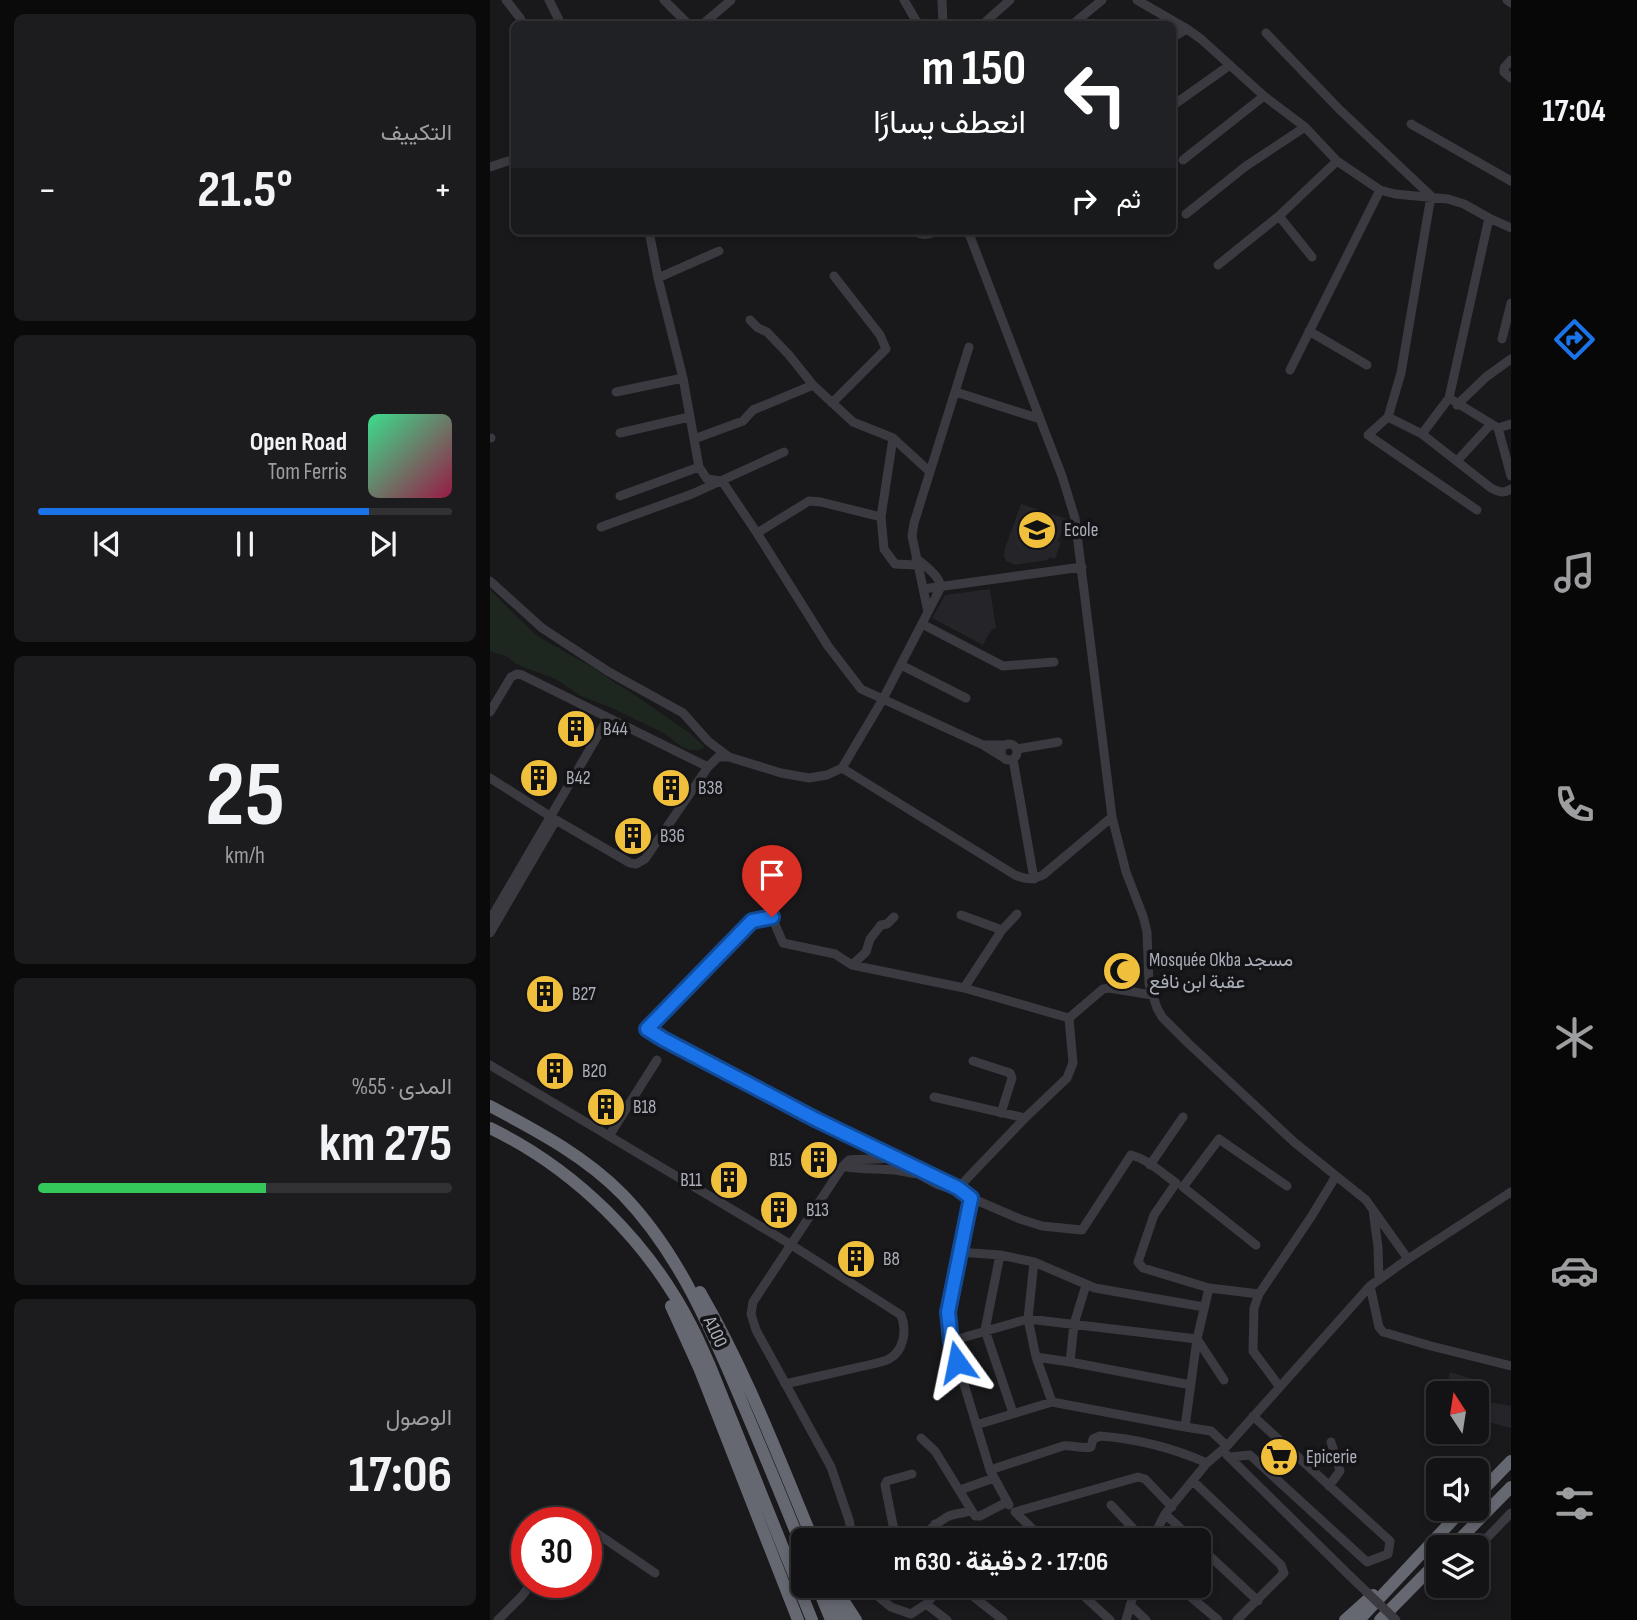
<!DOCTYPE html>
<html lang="ar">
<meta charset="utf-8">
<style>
:root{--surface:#131214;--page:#1c1b1d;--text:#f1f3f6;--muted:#9d9ea0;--line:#323234;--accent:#1a73e8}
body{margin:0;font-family:"Sofia Sans Condensed",Vazirmatn,sans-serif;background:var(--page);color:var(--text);direction:rtl;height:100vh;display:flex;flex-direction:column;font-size:26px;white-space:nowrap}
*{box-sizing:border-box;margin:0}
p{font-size:23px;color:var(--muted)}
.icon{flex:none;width:38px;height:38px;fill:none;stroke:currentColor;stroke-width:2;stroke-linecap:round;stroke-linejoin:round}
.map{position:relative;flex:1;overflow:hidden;direction:ltr}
.panel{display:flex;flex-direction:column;gap:14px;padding:14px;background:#0a0a0b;width:490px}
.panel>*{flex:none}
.banner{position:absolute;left:21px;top:21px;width:665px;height:214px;border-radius:10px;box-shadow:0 4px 10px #0003,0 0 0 2px var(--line);direction:rtl;background:#202124;color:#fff;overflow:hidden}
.needle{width:46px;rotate:348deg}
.buttons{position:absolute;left:936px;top:1381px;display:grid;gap:14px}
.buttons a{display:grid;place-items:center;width:63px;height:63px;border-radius:10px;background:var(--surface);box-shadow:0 4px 10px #0003,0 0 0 2px var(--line);font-size:35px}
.speed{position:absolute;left:21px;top:1507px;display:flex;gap:14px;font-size:35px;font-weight:700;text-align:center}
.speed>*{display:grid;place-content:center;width:91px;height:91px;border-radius:50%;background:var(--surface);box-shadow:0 4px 10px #0003,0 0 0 2px var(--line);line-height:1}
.speed .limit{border:10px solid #d22;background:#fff;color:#111}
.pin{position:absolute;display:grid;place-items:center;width:60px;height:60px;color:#fff;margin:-72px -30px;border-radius:50% 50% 50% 0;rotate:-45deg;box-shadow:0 0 7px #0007}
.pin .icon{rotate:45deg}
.me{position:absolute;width:77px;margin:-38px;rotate:348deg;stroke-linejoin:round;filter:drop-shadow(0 0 5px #0008)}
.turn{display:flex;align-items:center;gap:24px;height:147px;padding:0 35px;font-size:32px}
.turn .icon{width:91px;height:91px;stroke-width:2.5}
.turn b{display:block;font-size:49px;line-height:60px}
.then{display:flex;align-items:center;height:66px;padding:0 35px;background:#0003;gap:14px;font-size:26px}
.big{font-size:52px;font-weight:700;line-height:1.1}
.panel .widget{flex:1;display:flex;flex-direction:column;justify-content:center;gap:10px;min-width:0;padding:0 24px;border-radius:10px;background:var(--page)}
.panel .dial{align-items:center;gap:0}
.dial b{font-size:91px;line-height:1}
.song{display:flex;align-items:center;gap:21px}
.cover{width:84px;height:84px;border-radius:10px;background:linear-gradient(135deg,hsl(150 70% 55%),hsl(340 70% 35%))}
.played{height:7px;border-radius:4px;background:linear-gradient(90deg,var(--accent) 80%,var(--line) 80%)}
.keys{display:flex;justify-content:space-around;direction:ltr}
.heat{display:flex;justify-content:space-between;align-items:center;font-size:38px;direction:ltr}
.charge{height:10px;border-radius:5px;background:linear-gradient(90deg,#34c759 55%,var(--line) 0)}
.trip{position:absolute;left:301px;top:1528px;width:420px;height:70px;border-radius:10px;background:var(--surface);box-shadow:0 4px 10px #0003,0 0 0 2px var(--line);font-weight:700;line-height:70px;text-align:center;direction:rtl}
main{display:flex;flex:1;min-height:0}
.tabs{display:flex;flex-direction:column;width:126px;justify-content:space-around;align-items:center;background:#080708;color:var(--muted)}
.tabs .icon{width:49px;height:49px}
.tabs .current{color:var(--accent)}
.tabs b{font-size:32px;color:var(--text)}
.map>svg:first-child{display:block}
.built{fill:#252428}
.green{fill:#1e2620}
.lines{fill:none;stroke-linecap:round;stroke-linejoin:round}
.minor{stroke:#3a3a40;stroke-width:9}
.highway{stroke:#666871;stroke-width:12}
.minor-bridge{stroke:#3a3a40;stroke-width:9}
.route-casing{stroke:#114b97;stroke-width:18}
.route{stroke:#1a73e8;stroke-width:12}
.labels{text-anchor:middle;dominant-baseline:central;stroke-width:7;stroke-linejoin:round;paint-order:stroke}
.poi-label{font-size:19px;fill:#abafba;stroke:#141316;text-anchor:start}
.street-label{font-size:19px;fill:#abafba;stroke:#141316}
</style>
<main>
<nav class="tabs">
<b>17:04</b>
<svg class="icon current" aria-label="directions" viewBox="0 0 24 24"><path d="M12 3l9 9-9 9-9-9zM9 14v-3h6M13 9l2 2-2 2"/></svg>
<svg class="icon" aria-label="music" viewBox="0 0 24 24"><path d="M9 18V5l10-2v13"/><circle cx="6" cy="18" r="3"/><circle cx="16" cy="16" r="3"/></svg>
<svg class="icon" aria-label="phone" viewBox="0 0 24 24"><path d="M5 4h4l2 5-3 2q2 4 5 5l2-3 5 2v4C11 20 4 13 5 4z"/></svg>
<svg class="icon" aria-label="climate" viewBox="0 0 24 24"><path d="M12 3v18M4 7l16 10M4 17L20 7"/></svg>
<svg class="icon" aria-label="car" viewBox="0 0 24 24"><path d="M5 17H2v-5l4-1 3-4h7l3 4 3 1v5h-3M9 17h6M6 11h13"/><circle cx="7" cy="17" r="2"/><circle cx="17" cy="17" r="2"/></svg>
<svg class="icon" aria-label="filters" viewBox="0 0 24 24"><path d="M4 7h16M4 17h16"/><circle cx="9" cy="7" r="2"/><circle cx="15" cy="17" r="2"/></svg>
</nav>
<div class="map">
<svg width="1021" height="1620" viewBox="0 0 1021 1620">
<rect width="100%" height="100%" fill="#19181b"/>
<path class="built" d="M531 504 577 519 568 541 571 542 565 559 559 557 558 560 525 565 516 561 514 556 515 548Z
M500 589 506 628 503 629 498 635 493 645 442 618 455 595Z
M960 1372 986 1380 982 1393H954Z
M987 1400 1021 1406V1428L987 1419Z"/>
<path class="green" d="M0 590 47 636 104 668 118 678 142 693 201 734 215 747 209 750H200L192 747 175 734 124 709 91 696 67 680 26 664 18 657 0 651Z"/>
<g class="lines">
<path class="minor" d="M16 0 30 18 33 24
M59 0 71 24
M174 0 198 24
M414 0 428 24
M452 0 453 24
M647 0 697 29 711 39 774 96 815 127 847 161 890 190 905 194 958 199 974 204 999 218 1021 228
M1017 0 1021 3
M213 24 241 0
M493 24 520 0
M583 24 612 0
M776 33 849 109 941 196 911 373 898 417 932 434 959 398
M682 38 697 29
M1021 60 1014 68V72L1021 78
M682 106 740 65
M921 124 1021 181
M693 160 774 96
M0 167 18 161H24
M696 214 756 166 815 127
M789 216 822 257
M999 218 959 398 1008 428 1021 424
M159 231 168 278 193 378 209 467 217 479 232 481 267 533 338 646 371 689 493 745
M424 231C432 236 439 235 447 231
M478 231 572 476 585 518 622 817 636 872 653 916 657 932 659 984 667 1008 672 1017 698 1043 804 1142 876 1200 918 1259
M728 265 789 216 847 161
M168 278 229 251
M260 320 268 328 277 332 299 355 323 385 363 422 403 438 440 472
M819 331 877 365
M1012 339 1021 303
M800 370 890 190
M126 392 193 378
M466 392 550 419
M342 403 396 349 390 335 344 276
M967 405 996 377 1021 359
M898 417 878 435 987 510
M1008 428 1021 476
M130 433 199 417
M932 434 1001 488C1009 492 1013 494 1021 489
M0 438H1
M403 438 391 517 394 549 405 564 427 565
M204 439 253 421 263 410 323 385
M967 461 1001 424
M130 496 209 467
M111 527 202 494 294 452
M267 533 319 501 331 502 391 517
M426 558C435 566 449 575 451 587L438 612
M0 581 52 628 119 672 193 713 218 741 239 757
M433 589 592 567
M432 624 513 666 564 662
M411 665 476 698
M0 712 21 677 27 674 32 675 218 767
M511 752a8 8 0 1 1 16 0a8 8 0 1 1-16 0Z
M527 749 568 742
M514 758 493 745H515
M523 759 544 879
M352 768 525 875C537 880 542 880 553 875L622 817
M0 778 66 820 140 863 146 864 155 859 218 767 228 757H239L291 773 319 778 337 775 352 768 393 699 438 612 422 536 424 523 479 347
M471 915 512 930
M0 920 118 718
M0 933 66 820
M362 965 376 952 380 939 391 925 397 924 404 917
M474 988 512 930 527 914
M579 1018 613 989 619 988 662 995
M483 1061 520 1073 522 1078 511 1113
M0 1065 300 1244 411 1315C417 1330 414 1351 399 1359 395 1361 391 1362 387 1363L295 1384
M444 1097 535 1118
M119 1136 167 1060
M660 1165 693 1117
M353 1166C370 1170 387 1168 405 1170 415 1171 424 1176 433 1173
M430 1175C442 1182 454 1190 468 1188L535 1118 577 1078 583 1063 579 1018
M481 1198 458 1312 461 1341 500 1470 573 1446C583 1445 591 1449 601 1447L603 1439 610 1436C649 1439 681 1447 717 1463
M883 1210 888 1247 889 1279
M766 1245 693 1187 729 1139 797 1186
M469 1252 510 1255 544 1262 605 1288 714 1307
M510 1255 495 1330 523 1413
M544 1262 538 1319 546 1357 562 1402
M880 1286 889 1327 893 1332 941 1346 1021 1366
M719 1288 769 1294
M461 1341 538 1319 707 1339 734 1380
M546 1357 580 1362 701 1385
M580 1362 584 1324 596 1285
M789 1386 763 1351 764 1308 769 1294 821 1217 846 1176
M486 1425 562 1402 695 1427 707 1339 719 1288 653 1268 648 1262 664 1215 686 1183C672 1173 657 1159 641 1155L592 1230 552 1226 530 1219 481 1198 468 1188 327 1120 173 1039 157 1029 262 921 282 917 293 943 345 954 362 965 474 988 579 1018
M695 1427 721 1431 737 1446
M431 1438 445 1451 485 1516H490L517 1502
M737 1455 860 1576
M740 1457 760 1455 877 1562 898 1554 900 1541 763 1416
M500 1470 519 1505
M703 1481 791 1565 794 1573 747 1620
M839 1486 850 1471 841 1442
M470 1490 504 1478
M621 1505 654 1540
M675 1514 703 1540
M445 1524 453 1540
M96 1526 165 1573
M591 1534 598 1540
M363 1540 359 1520 341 1467 266 1330 261 1314 263 1302 353 1166 359 1160C374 1158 389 1161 404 1157
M406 1540 395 1485 397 1481 422 1474
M426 1540C438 1533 446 1522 459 1516 466 1513 474 1513 482 1511
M554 1540 525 1512 648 1477 655 1479 682 1507
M662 1540 675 1514 717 1463 737 1446 880 1286 918 1259 1021 1192
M709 1546 768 1601
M987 1548 1021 1513
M377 1586 379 1589 401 1607 421 1614 436 1604 457 1620
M492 1586 484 1594V1597L513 1620
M519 1586 528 1592 533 1591 538 1586
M583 1586 620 1620
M688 1586 728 1620
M436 1604 452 1586
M640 1605 656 1620
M8 1620 32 1596 42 1582
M636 1620 646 1586"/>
<path class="highway" d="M0 1106C47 1131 95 1156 133 1195 190 1254 222 1332 254 1407 274 1454 294 1502 313 1550
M0 1128C85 1169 159 1242 202 1327 209 1340 214 1353 220 1366L322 1620
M210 1292C256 1371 288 1456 323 1540
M181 1306 210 1370 308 1620
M987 1496 1021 1461
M962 1547 1021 1487
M327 1586 341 1620
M344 1586 366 1620
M344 1597 353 1620
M855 1620 883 1595
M869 1620 974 1508
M890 1620 948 1561"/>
<path class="minor-bridge" d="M860 1576 906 1620"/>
</g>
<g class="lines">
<defs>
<path id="route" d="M282 917 262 921 157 1029 173 1039 327 1120 468 1188 481 1198 458 1312 461 1341 467 1362"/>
</defs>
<use href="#route" class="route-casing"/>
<use href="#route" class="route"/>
</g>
<defs>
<symbol id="school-disc" viewBox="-11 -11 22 22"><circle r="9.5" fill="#f0bf3b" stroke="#141316"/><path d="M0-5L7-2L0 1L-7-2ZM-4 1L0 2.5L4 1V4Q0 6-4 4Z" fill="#111"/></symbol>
<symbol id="building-disc" viewBox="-11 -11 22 22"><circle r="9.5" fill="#f0bf3b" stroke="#141316"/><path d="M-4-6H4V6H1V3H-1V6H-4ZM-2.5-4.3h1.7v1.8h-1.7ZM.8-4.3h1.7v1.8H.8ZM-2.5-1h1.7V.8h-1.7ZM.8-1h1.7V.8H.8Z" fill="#111"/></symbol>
<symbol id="mosque-disc" viewBox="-11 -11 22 22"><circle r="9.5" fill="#f0bf3b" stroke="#141316"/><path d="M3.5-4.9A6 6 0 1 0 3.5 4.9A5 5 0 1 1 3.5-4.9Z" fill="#111"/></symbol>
<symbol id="supermarket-disc" viewBox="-11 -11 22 22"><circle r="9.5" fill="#f0bf3b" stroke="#141316"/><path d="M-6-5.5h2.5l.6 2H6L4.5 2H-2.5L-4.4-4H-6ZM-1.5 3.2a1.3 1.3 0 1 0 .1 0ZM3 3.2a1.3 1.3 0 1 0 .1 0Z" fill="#111"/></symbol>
</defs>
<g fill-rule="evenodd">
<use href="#school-disc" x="525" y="508" width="44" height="44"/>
<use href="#building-disc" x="64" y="707" width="44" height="44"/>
<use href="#building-disc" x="27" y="756" width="44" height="44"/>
<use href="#building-disc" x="159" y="766" width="44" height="44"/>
<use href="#building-disc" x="121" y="814" width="44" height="44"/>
<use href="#mosque-disc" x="610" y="949" width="44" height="44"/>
<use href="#building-disc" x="33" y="972" width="44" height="44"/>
<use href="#building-disc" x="43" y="1049" width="44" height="44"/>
<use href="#building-disc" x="94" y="1085" width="44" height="44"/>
<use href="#building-disc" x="307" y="1138" width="44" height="44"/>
<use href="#building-disc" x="217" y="1158" width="44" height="44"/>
<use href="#building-disc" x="267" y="1188" width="44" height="44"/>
<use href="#building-disc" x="344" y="1237" width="44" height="44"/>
<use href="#supermarket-disc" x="767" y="1435" width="44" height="44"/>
</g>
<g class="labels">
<g class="poi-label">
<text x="574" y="530">Ecole</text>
<text x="113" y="729">B44</text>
<text x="76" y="778">B42</text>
<text x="208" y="788">B38</text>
<text x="170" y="836">B36</text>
<text x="659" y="960">Mosquée Okba مسجد<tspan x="659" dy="22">عقبة ابن نافع</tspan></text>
<text x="82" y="994">B27</text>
<text x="92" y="1071">B20</text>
<text x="143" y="1107">B18</text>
<text x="302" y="1160" text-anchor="end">B15</text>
<text x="212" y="1180" text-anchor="end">B11</text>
<text x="316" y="1210">B13</text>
<text x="393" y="1259">B8</text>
<text x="816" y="1457">Epicerie</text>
</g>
<g class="street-label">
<text transform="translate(225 1332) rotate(65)">A100</text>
</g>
</g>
</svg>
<div class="buttons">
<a><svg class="needle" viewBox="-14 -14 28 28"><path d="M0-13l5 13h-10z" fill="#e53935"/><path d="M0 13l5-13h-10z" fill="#9d9ea0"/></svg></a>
<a><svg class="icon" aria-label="sound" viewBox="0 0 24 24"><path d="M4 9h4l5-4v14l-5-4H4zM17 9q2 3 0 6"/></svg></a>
<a><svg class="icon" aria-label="layers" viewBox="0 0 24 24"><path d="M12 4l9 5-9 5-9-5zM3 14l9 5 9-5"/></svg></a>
</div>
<div class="speed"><div class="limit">30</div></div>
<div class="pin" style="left:282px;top:917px;background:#d93025"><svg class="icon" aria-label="arrive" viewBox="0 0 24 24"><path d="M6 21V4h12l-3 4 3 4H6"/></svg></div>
<svg class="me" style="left:467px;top:1362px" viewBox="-20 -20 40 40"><path d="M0-17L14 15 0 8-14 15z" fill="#1a73e8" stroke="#fff" stroke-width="4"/></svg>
<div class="trip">17:06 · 2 دقيقة · 630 m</div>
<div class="banner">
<div class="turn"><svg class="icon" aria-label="left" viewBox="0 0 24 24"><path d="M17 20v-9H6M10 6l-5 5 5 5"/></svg><div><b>150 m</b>انعطف يسارًا</div></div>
<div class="then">ثم<svg class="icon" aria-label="right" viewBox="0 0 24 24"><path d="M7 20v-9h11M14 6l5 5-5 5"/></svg></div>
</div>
</div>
<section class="panel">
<div class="widget"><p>التكييف</p>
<div class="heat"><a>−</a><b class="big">21.5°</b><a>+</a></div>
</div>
<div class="widget">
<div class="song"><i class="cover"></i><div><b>Open Road</b><p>Tom Ferris</p></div></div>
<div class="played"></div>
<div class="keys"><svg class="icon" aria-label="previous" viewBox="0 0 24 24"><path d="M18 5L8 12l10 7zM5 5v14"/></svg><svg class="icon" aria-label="pause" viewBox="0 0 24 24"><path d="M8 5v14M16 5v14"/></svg><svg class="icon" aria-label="next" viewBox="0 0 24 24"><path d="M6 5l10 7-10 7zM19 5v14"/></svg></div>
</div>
<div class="widget dial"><b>25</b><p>km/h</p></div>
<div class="widget"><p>المدى · 55%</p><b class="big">275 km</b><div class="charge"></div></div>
<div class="widget"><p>الوصول</p><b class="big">17:06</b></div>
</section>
</main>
